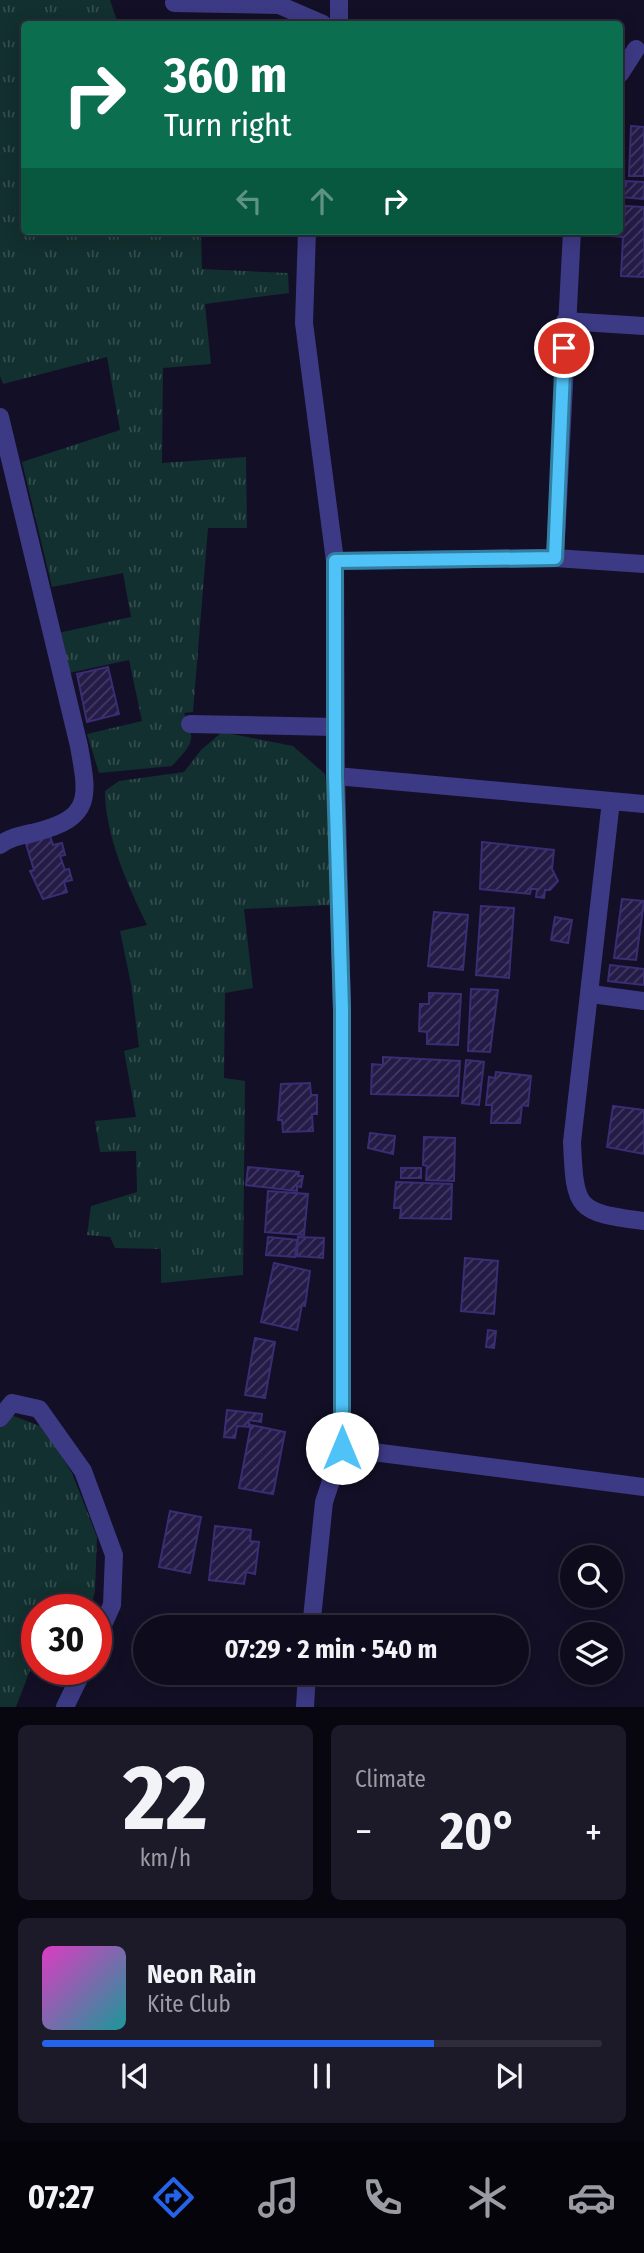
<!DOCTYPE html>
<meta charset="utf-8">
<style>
:root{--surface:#0e0b1c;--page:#1c1929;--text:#f1f3f6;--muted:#9b9ba3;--line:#2e2b3b;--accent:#2563eb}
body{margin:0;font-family:"Fira Sans Condensed",sans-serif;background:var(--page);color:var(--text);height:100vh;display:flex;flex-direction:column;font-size:26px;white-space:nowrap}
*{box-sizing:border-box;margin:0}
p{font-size:23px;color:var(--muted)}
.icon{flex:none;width:38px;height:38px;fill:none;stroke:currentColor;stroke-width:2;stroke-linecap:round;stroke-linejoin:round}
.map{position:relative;height:1707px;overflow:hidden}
.details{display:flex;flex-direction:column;gap:18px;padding:18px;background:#08060f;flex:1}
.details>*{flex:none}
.top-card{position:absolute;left:21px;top:21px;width:602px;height:214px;border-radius:7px;box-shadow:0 4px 18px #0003,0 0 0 2px var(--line);background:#0b6e4f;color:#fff;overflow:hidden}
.tools{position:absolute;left:560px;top:1545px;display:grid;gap:14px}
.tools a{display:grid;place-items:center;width:63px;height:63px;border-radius:50%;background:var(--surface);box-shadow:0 4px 18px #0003,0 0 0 2px var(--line);font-size:35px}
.speed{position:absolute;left:21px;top:1594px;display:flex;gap:14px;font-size:35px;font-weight:700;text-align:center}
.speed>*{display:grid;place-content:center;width:91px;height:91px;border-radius:50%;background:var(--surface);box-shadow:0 4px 18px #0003,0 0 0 2px var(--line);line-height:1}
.speed .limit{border:10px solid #d22;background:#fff;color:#111}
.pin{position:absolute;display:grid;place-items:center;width:60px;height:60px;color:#fff;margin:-30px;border:4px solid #fff;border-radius:50%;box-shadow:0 2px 7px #0007}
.me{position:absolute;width:77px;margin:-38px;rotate:0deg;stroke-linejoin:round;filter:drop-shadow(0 0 5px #0008)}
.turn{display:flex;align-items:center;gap:24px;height:147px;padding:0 28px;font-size:32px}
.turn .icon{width:91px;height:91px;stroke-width:2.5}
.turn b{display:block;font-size:49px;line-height:60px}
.lanes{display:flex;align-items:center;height:66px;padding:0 28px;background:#0003;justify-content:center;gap:35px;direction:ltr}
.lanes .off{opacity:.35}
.big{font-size:52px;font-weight:700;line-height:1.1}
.details .widget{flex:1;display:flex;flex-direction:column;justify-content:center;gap:10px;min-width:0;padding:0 24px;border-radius:10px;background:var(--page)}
.details .dial{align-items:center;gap:0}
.dial b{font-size:91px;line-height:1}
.song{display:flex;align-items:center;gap:21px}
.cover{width:84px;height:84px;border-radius:10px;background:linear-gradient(135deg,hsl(310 70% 55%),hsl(180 70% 35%))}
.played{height:7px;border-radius:4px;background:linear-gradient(90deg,var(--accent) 70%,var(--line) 70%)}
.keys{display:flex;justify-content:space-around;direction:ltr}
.heat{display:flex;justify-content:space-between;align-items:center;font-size:38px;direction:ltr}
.details .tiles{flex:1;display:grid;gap:18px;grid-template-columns:1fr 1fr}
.widget:last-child{grid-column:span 2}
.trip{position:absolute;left:133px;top:1615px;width:396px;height:70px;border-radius:35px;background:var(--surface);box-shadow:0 4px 18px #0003,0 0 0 2px var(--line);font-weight:700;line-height:70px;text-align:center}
.dock{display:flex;height:112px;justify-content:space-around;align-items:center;background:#06040b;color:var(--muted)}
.dock .icon{width:49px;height:49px}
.dock .active{color:var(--accent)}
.dock b{font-size:32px;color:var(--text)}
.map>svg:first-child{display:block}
.grass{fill:url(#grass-tufts)}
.building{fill:url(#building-hatch);stroke:#3b2d73;stroke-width:2}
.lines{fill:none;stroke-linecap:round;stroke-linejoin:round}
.minor{stroke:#3d3a85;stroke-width:18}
.route-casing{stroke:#337fa1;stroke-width:18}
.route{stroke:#4fc3f7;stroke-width:12}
</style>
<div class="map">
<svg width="644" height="1707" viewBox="0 0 644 1707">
<defs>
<pattern id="grass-tufts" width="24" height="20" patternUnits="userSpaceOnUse" patternTransform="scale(1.75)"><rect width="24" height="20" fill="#12302f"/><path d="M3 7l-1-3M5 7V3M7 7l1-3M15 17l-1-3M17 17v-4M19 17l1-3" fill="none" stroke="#344d4e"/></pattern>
<pattern id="building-hatch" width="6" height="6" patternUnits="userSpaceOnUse" patternTransform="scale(1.75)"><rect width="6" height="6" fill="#241b47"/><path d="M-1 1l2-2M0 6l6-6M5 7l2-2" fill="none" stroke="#433b63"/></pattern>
</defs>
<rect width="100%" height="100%" fill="#130f26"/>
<path class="grass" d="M0 0H110L118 24H24V231H201L202 269 288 273 289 293 205 304 211 364 163 368 162 463 246 457 247 528H208L193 712 184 713C197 742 192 744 172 766L99 773 87 734 142 721 129 660 69 673 58 633 131 617 123 573 52 587 22 462 120 430 107 357 3 384 0 376Z
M222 732 293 746 325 774 332 836 330 905 244 909 253 988 225 993 224 1078 245 1081 243 1275 161 1283V1249L115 1248 110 1237 87 1235 91 1206 137 1192 136 1151 100 1152 95 1121 136 1117 124 1051 139 1047 131 984 120 931 147 925C128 886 105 835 105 791L119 781 184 772 201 750Z
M8 1414 43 1427 72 1473 97 1537 95 1591 91 1607 58 1597 53 1610H37V1652L16 1707H0V1426Z"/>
<path class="building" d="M631 126 644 127V176H629Z
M626 181 644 182V199L620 197V186H626Z
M625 206 644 207V277L621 276 623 237 612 236V231H620V220H624Z
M108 667 119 714 87 722 77 674Z
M50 836 53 845 62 843 65 855 60 856 65 870 69 869 72 880 64 882 67 892 43 899 30 871 34 870 26 844Z
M482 842 554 850 552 869 558 881 550 890H545L544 898 536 897 537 889H531L530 894 480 889Z
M622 899 644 901 636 960 614 958Z
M481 906 514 908 509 978 476 975Z
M434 912 468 915 463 970 428 966Z
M555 917 572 920 568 943 551 940Z
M610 965 644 969V985L608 981Z
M471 989 498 990 490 1052 468 1051Z
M429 993 461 994 458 1045 427 1044V1032L419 1031 420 1004H429Z
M383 1057 460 1061 458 1096 371 1094 372 1064 383 1065Z
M466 1060 484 1062 479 1105 462 1103Z
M496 1072 531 1076 528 1106 522 1105 520 1123H491L492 1105H486L489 1077 495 1078Z
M310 1083 311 1095H317V1114H312L313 1131 283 1132 282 1120H278L281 1084Z
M613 1106 644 1110V1154L607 1147Z
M370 1133 395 1136 393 1154 368 1148Z
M424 1137 455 1138 454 1181 426 1180 427 1166 423 1165Z
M248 1167 299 1172 298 1176H303L301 1187 297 1186V1191L246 1185Z
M401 1168H421V1178H401Z
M396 1182 452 1184 451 1219 400 1218 401 1208H394Z
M268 1191 308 1194 304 1235 265 1232Z
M268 1237 297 1240 295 1257 266 1255Z
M298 1237 324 1238 323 1258 297 1256Z
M465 1258 498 1261 494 1314 461 1311Z
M274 1263 310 1271 305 1306 302 1305 297 1330 261 1322Z
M488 1330 496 1331 494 1348 486 1347Z
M255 1338 275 1342 265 1398 245 1395Z
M227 1410 262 1414 261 1422 249 1420V1427L237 1426 235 1438 224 1437Z
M251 1425 285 1432 273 1494 239 1488Z
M170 1511 201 1517 190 1573 159 1567Z
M215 1526 251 1530 250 1541 259 1542 255 1574 246 1572 244 1584 209 1580Z"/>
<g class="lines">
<path class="minor" d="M174 3 279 5 323 24
M339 24V0
M620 74 636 49
M307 231 304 323 335 561 336 776 342 1010V1448L324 1502 311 1628
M565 321 644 326
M0 417 79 746C88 796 93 818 36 832 23 835 10 837 0 845
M555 558 572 231
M335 561 555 558 644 564
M190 724 335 727
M336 776 644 804
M611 801 572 1142C575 1210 576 1212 644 1221
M591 994 644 1001
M0 1418 12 1403 39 1409 83 1471 114 1555 112 1605 96 1640
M342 1448 644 1487
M65 1707 83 1670
M305 1707 307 1673"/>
</g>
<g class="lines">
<defs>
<path id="route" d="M342 1448V1010L335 776V561L555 558 564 348"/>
</defs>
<use href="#route" class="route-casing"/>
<use href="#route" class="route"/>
</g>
</svg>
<div class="tools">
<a><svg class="icon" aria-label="search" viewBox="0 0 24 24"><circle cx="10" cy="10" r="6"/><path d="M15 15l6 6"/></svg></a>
<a><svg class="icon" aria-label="layers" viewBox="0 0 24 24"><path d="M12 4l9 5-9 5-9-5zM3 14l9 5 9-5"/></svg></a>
</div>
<div class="speed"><div class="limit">30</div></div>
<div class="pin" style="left:564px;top:348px;background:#d93025"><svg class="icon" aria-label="arrive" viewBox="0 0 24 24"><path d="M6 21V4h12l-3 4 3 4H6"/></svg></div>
<svg class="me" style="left:342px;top:1448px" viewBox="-20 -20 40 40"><circle r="19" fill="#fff"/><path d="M0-13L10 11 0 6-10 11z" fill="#4fc3f7"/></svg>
<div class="trip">07:29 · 2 min · 540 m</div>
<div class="top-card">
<div class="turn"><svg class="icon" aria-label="right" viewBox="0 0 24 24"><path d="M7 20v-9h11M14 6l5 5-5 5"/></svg><div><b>360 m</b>Turn right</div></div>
<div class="lanes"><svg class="icon off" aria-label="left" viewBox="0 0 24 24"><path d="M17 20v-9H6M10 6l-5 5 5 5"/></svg><svg class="icon off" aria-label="ahead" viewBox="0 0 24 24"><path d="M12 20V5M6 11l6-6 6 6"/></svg><svg class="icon" aria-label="right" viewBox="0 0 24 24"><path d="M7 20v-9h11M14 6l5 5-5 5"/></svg></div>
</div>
</div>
<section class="details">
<div class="tiles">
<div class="widget dial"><b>22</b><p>km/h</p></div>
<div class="widget"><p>Climate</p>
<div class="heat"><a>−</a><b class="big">20°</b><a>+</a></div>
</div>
<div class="widget">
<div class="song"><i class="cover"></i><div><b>Neon Rain</b><p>Kite Club</p></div></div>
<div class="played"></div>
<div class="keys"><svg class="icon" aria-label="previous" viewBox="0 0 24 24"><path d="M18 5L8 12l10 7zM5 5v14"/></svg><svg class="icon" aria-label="pause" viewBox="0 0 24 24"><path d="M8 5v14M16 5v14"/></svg><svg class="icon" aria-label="next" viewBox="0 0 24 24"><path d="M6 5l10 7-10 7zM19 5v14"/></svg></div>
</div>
</div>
</section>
<nav class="dock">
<b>07:27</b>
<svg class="icon active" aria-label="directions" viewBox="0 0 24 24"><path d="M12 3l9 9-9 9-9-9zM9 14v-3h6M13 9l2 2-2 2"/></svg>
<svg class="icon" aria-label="music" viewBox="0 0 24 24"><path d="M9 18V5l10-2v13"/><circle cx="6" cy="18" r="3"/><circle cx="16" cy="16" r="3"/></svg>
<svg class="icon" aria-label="phone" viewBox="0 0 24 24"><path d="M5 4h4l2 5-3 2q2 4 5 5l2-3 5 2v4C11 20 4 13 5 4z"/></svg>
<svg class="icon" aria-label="climate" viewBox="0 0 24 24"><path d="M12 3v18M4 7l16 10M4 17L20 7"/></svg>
<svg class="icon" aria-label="car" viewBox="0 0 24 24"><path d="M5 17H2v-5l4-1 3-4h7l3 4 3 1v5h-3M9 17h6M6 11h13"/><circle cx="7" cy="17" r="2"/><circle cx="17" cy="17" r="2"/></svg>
</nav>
